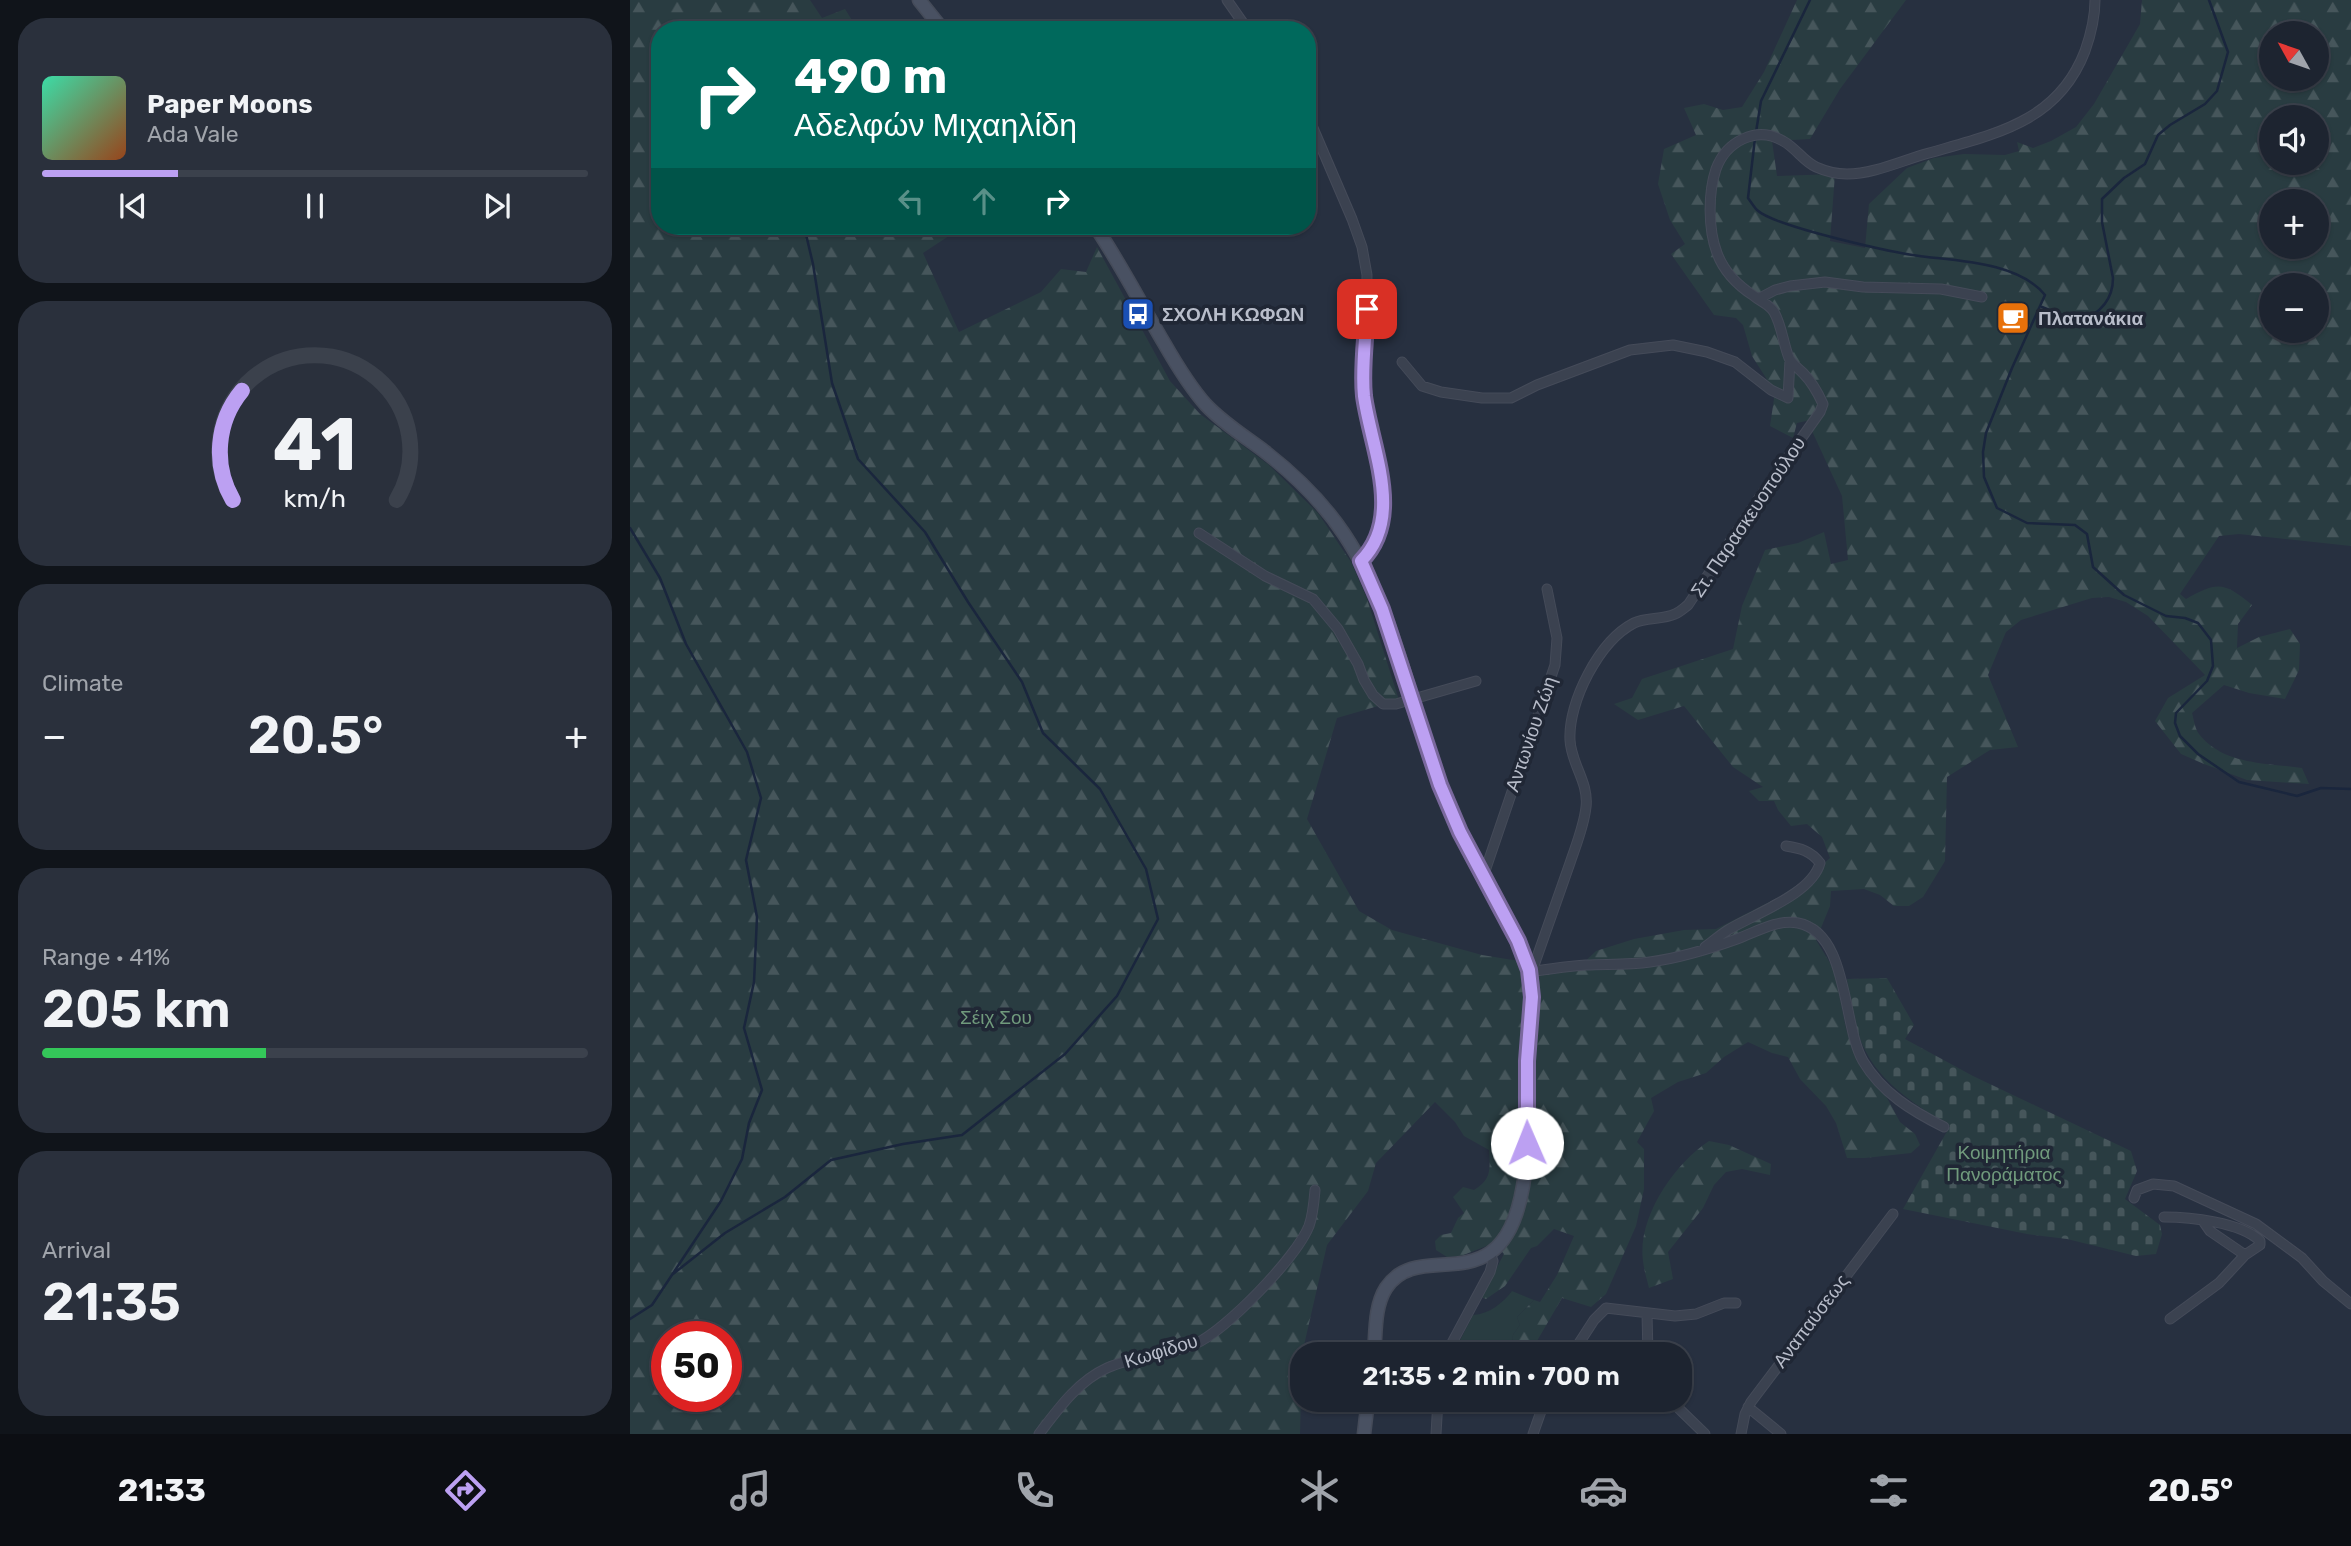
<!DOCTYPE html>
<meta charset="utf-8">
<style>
:root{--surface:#1d2430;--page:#2a303c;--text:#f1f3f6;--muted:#a0a4ab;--line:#3b414c;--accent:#bca0f2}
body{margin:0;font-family:Rubik,sans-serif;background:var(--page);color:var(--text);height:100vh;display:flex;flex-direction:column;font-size:26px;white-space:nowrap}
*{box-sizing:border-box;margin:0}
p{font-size:23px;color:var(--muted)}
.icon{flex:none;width:38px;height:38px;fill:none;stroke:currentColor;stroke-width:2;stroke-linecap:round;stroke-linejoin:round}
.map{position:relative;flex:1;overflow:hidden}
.side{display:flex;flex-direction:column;gap:18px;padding:18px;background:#10141a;width:630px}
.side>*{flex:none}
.hud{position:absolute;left:21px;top:21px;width:665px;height:214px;border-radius:28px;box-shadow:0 2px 5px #0004,0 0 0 2px var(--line);background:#00695c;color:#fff;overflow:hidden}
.needle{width:46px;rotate:310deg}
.tools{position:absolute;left:1629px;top:21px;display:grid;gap:14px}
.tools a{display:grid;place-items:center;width:70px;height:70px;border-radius:50%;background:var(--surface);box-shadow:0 2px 5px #0004,0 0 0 2px var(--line);font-size:35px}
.speed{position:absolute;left:21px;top:1321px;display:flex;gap:14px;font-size:35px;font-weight:700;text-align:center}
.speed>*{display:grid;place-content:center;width:91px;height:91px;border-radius:50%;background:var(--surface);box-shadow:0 2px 5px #0004,0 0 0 2px var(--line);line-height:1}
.speed .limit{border:10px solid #d22;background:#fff;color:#111}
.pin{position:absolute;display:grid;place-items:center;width:60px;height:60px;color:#fff;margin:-30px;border-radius:14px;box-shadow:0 4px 10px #0006}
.me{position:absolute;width:77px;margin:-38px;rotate:359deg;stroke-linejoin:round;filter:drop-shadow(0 0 5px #0008)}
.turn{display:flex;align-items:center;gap:24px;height:147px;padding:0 28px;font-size:32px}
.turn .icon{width:91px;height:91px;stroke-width:2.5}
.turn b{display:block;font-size:49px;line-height:60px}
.lanes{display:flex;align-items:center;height:66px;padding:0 28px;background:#0003;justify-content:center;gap:35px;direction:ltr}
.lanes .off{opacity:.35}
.big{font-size:52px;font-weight:600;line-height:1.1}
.side .tile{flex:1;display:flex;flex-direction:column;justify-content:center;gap:10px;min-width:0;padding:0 24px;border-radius:28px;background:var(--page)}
.side .dial{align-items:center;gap:0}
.dial svg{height:182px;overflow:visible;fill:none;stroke:var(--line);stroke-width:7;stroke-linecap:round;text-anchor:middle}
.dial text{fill:var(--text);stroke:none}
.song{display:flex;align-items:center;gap:21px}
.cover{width:84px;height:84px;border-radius:10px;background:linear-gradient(135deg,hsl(160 70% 55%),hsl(20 70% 35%))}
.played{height:7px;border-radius:4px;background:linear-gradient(90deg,var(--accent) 25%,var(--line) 25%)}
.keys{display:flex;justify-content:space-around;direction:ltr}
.heat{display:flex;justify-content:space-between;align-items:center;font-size:38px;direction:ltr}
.charge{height:10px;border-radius:5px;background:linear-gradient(90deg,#34c759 41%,var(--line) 0)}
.trip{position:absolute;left:660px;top:1342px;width:402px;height:70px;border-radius:28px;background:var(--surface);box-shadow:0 2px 5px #0004,0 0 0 2px var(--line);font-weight:600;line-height:70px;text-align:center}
.tab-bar{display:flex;height:112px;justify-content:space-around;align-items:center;background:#0c0e13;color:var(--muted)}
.tab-bar .icon{width:49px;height:49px}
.tab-bar .on{color:var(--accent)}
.tab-bar b{font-size:32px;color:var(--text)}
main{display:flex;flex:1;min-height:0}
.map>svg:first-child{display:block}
.grass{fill:#293c41}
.forest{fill:url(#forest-firs);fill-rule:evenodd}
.cemetery{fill:url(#cemetery-stones)}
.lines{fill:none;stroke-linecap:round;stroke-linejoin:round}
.stream{stroke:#1a263d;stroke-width:2.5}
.minor-casing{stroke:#454b59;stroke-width:11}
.secondary-casing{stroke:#454b59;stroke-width:15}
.minor{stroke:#3b4250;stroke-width:9}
.secondary{stroke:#495162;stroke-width:12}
.route-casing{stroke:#7a689d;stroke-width:18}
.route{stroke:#bca0f2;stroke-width:12}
.labels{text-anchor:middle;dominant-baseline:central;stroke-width:7;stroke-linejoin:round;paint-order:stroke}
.poi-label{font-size:19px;font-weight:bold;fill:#b8bdca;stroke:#202735;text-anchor:start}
.street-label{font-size:19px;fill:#b8bdca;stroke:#202735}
.park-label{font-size:19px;fill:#709a7c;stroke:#202735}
</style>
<main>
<section class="side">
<div class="tile">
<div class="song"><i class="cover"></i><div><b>Paper Moons</b><p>Ada Vale</p></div></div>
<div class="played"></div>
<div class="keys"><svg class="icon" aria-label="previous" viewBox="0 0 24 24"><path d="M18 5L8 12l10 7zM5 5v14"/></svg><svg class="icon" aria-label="pause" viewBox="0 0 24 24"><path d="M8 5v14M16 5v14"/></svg><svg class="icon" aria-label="next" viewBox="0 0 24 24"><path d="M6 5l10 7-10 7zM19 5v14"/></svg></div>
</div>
<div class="tile dial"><svg viewBox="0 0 100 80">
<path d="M14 69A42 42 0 1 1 86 69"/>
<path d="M14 69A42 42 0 0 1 18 21" stroke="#bca0f2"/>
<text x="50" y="56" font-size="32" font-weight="700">41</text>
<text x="50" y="72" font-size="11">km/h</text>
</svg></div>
<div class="tile"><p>Climate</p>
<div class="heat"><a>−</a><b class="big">20.5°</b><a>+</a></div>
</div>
<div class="tile"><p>Range · 41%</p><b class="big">205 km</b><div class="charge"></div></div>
<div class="tile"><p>Arrival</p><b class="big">21:35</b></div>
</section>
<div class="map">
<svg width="1721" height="1434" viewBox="0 0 1721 1434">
<defs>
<pattern id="forest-firs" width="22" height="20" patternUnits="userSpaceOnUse" patternTransform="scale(1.75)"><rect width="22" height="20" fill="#293c41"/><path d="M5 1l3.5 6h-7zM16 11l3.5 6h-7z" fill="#46565b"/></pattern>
<pattern id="cemetery-stones" width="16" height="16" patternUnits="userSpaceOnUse" patternTransform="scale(1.75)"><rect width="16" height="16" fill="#293c41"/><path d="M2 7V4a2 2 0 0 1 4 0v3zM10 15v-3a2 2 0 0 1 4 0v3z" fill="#46565b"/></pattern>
</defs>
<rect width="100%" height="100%" fill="#273040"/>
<path class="grass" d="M882 1291 904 1300 887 1317 890 1325 883 1335 882 1354H823L843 1315C859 1314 873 1303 882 1291Z"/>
<path class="forest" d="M0 0H180L192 18 215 9 228 30H30V226H334L293 253 329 332 411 292 431 269 456 272 467 247 540 381 570 414 639 465 688 513 721 562 737 599 769 700 707 718 677 819 729 911 762 930 852 955 889 961 895 987 910 973 946 970 966 951 1004 939 1054 930 1086 929 1149 897 1172 882 1200 858 1192 837 1177 824 1161 826 1148 810 1144 801H1129L1119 791 1133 787 1103 767 1054 706 1008 720 984 704 1002 698 1012 679 1103 649 1112 606 1135 550 1168 543 1194 532 1201 564 1218 560 1212 496 1182 431 1185 419 1167 423 1163 438 1140 426 1145 392 1122 356 1113 325 1106 318 1084 315 1041 254 1055 244 1040 220 1028 184 1034 149 1066 135 1054 108 1074 104 1093 110 1112 107 1134 72 1167 0H1276L1210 89 1180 139 1142 141 1147 176 1205 174 1200 241 1235 248 1239 204 1277 168 1304 158 1334 154 1375 155 1389 151 1387 142 1403 148 1421 141 1446 127 1464 104 1510 24 1512 0H1721V546L1609 534 1589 536 1550 594 1556 599C1588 581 1594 582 1622 605L1608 624 1607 648 1629 637 1660 629 1670 644 1669 670 1655 699 1619 693 1594 685 1562 713C1564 720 1565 729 1569 734 1593 765 1637 763 1672 768L1679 784 1617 780 1574 764 1551 754 1525 721 1538 698 1575 675 1518 616 1496 602 1479 597 1462 598 1391 620 1376 632 1358 675 1388 747 1360 750 1317 777 1315 861 1293 897 1279 906H1264L1250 895 1234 889 1201 891 1200 906 1186 940 1205 971 1216 1029 1228 1062 1256 1096 1270 1122 1285 1134 1290 1145 1281 1153 1235 1158H1217L1206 1123 1196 1106 1170 1079 1158 1057 1142 1053 1118 1042 1094 1057 1076 1073 1048 1082 1021 1098 1024 1111 1007 1142 1014 1149V1189L1006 1226 976 1294 961 1307 932 1298 907 1341 899 1347H882L883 1335 890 1325 887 1317 904 1300 910 1302 927 1275 944 1236 924 1229 907 1246 901 1248 875 1286 856 1299 851 1297 874 1254 864 1243 831 1256 817 1257 806 1250 805 1241 811 1235 821 1233 828 1218 834 1213 823 1197 833 1187 844 1190C862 1179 860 1169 859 1150L834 1136 825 1122 805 1102 746 1163 738 1191 697 1245 672 1354 670 1434H0ZM1642 33H1687V79H1642ZM1642 117H1687V163H1642ZM1642 201H1687V247H1642ZM1642 285H1687V331H1642ZM37 1337H96V1396H37Z
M1079 1141 1099 1145 1141 1164 1140 1175 1112 1169 1096 1172 1084 1185 1073 1208 1038 1252 1043 1279 1019 1288C1017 1280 1014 1270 1013 1261 1007 1218 1044 1164 1079 1141Z"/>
<path class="cemetery" d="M1257 978 1284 1025 1275 1039 1343 1076 1501 1151 1507 1171 1495 1199 1530 1225 1532 1234 1526 1254 1506 1256 1437 1239 1397 1234 1273 1209 1320 1126C1252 1085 1225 1060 1217 979Z"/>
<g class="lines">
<path class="stream" d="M1126 132 1131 101 1180 0
M1125 138 1118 198C1121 202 1124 207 1127 210 1145 227 1268 254 1297 257 1334 261 1390 264 1415 295L1382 368 1356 433 1353 452 1354 477 1367 508 1397 523 1445 525 1457 534 1463 567 1494 595 1536 616 1555 618 1568 623 1581 640 1583 666 1577 681 1546 713 1545 723 1550 736 1568 754 1609 782 1667 796 1691 788 1721 789
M1412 307 1449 322C1469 314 1483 300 1483 278L1472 222V199L1494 178 1515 164 1528 135 1540 125 1575 104 1587 91 1598 52 1579 0
M0 528 30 578 56 644 117 752 131 798 116 860 127 917 124 982 114 1028 132 1090 119 1123 112 1159 91 1201 22 1305 0 1319
M43 1274 95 1233 155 1197 201 1160 273 1144 332 1135 435 1054 487 996 528 919 516 869 470 789 413 733 392 682 338 602 295 532 228 459 202 383 183 264 174 226"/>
<defs>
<path id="minor" d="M597 0 618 30
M677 114 722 219 732 247 737 275 734 394 744 436 754 507 748 535 740 552 731 561
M1128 299 1145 290 1160 286 1195 282 1233 287 1311 289 1352 297
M772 362 792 386 811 392 852 398H881L907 385 1000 350 1043 345 1077 352 1105 362 1141 390 1158 398 1160 360
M569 533 635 576 683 599 708 629 728 664 734 680 743 695 753 704H766L846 681
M853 877 925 665 927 638 917 589
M1075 947C1083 941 1090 935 1098 930 1124 914 1182 894 1190 863 1181 851 1170 848 1156 846
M901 974C914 937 927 900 940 863 946 845 954 826 956 807 959 782 941 764 940 740 938 702 969 641 1004 623 1016 617 1032 620 1045 614 1050 612 1054 608 1058 605L1129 498 1190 412 1193 404C1188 393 1182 382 1173 373 1168 368 1162 364 1159 358 1153 343 1152 326 1144 312 1139 304 1131 302 1124 296 1107 285 1094 272 1087 253 1078 229 1078 193 1086 169 1096 142 1126 125 1153 141 1166 148 1173 161 1186 167 1195 171 1208 174 1217 174 1244 174 1273 160 1299 153 1365 134 1428 122 1455 51 1461 34 1465 18 1465 0
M900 975 903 971C921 969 939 966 956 965 977 964 999 965 1020 962 1050 958 1079 949 1107 939 1126 932 1147 919 1168 923 1219 933 1212 1024 1233 1061 1252 1093 1282 1111 1314 1127
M1504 1198 1507 1190 1523 1184 1544 1186 1626 1224 1672 1258 1693 1281 1721 1304
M1534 1217C1559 1217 1611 1222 1630 1241V1245L1615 1255 1589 1283 1540 1319
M1573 1221 1580 1231 1615 1255
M1017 1314 1018 1354
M816 1354 860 1272 863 1261 860 1253
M942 1354 964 1320 976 1308 1045 1316 1066 1314 1094 1303H1106
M1040 1400 1075 1434
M879 1405 913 1404
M1118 1407 1151 1434
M409 1434C428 1409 448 1381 477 1368 505 1355 537 1356 565 1344 596 1330 666 1258 679 1226 683 1215 684 1202 685 1190
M806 1434 808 1400
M903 1434 915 1400
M1111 1434 1115 1414 1121 1402 1263 1214"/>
<path id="secondary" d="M289 0 313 30
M465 226C490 263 511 304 534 343 546 364 559 386 576 405 593 423 614 436 634 451 665 475 692 501 714 534 758 600 776 680 799 755 807 778 817 801 826 824 840 855 857 885 873 914 884 934 897 954 901 976 905 1001 898 1026 897 1051 895 1096 901 1142 893 1186 872 1309 791 1235 756 1288 744 1307 746 1333 744 1354
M734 1434 738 1400"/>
</defs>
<use href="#minor" class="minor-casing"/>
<use href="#secondary" class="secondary-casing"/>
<use href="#minor" class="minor"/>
<use href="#secondary" class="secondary"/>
</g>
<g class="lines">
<defs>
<path id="route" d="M737 309C736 337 731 368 734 396 741 448 775 517 731 561L752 609 810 785 830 832 888 941 899 970 902 997 897 1061V1143"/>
</defs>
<use href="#route" class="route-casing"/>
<use href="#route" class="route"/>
</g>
<defs>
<symbol id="bus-square" viewBox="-11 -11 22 22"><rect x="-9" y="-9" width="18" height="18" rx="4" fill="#1a4fb4" stroke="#202735"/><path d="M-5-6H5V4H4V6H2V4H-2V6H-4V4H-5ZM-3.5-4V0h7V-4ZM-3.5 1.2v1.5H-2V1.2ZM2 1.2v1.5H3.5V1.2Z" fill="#fff"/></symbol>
<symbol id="cafe-square" viewBox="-11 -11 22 22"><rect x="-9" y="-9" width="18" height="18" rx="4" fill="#e8710a" stroke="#202735"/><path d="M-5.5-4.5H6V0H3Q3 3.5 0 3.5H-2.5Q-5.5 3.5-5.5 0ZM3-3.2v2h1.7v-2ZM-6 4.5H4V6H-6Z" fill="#fff"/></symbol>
</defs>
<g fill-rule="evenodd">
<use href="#bus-square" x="489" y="295" width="38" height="38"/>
<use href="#cafe-square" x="1364" y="299" width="38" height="38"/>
</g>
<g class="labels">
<g class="poi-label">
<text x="532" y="314">ΣΧΟΛΗ ΚΩΦΩΝ</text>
<text x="1408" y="318">Πλατανάκια</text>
</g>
<g class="street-label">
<text transform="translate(1118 517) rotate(-56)">Στ. Παρασκευοπούλου</text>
<text transform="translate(901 734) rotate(-71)">Αντωνίου Ζώη</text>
<text transform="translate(1181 1321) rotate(-53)">Αναπαύσεως</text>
<text transform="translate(531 1351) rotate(-17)">Κωφίδου</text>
</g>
<g class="park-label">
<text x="366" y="1017">Σέιχ Σου</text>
<text x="1374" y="1152">Κοιμητήρια<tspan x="1374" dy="22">Πανοράματος</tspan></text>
</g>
</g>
</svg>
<div class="tools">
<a><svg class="needle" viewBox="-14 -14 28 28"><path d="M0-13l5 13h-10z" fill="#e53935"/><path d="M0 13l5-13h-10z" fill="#a0a4ab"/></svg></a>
<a><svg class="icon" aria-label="sound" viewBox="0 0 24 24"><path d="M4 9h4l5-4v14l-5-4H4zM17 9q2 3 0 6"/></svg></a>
<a>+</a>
<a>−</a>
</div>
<div class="speed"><div class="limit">50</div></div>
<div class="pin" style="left:737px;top:309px;background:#d93025"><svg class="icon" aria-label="arrive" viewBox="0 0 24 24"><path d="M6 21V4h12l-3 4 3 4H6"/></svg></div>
<svg class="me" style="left:897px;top:1143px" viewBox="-20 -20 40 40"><circle r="19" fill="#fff"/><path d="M0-13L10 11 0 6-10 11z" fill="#bca0f2"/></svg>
<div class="trip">21:35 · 2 min · 700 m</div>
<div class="hud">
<div class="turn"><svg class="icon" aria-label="right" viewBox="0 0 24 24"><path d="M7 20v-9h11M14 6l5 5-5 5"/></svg><div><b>490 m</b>Αδελφών Μιχαηλίδη</div></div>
<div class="lanes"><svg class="icon off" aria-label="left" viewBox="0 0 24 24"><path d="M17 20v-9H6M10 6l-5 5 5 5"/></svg><svg class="icon off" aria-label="ahead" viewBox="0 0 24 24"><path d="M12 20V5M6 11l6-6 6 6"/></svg><svg class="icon" aria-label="right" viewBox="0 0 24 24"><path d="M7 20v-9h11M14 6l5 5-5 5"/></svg></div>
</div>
</div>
</main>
<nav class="tab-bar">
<b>21:33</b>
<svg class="icon on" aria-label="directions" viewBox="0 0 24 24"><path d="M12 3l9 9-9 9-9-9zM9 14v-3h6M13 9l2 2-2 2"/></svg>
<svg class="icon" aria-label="music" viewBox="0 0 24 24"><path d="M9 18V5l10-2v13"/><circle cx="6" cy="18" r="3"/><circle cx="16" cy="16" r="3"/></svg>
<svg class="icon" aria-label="phone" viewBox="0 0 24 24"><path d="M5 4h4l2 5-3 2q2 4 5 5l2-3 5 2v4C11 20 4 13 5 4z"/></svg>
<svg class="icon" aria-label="climate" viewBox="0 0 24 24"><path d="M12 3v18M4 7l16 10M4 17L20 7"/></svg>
<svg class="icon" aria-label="car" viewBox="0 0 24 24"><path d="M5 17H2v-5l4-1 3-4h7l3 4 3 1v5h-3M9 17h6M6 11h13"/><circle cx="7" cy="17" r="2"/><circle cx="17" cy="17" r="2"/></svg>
<svg class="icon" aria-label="filters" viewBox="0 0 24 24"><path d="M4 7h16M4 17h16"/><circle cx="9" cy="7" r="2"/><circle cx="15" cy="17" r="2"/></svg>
<b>20.5°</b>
</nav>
